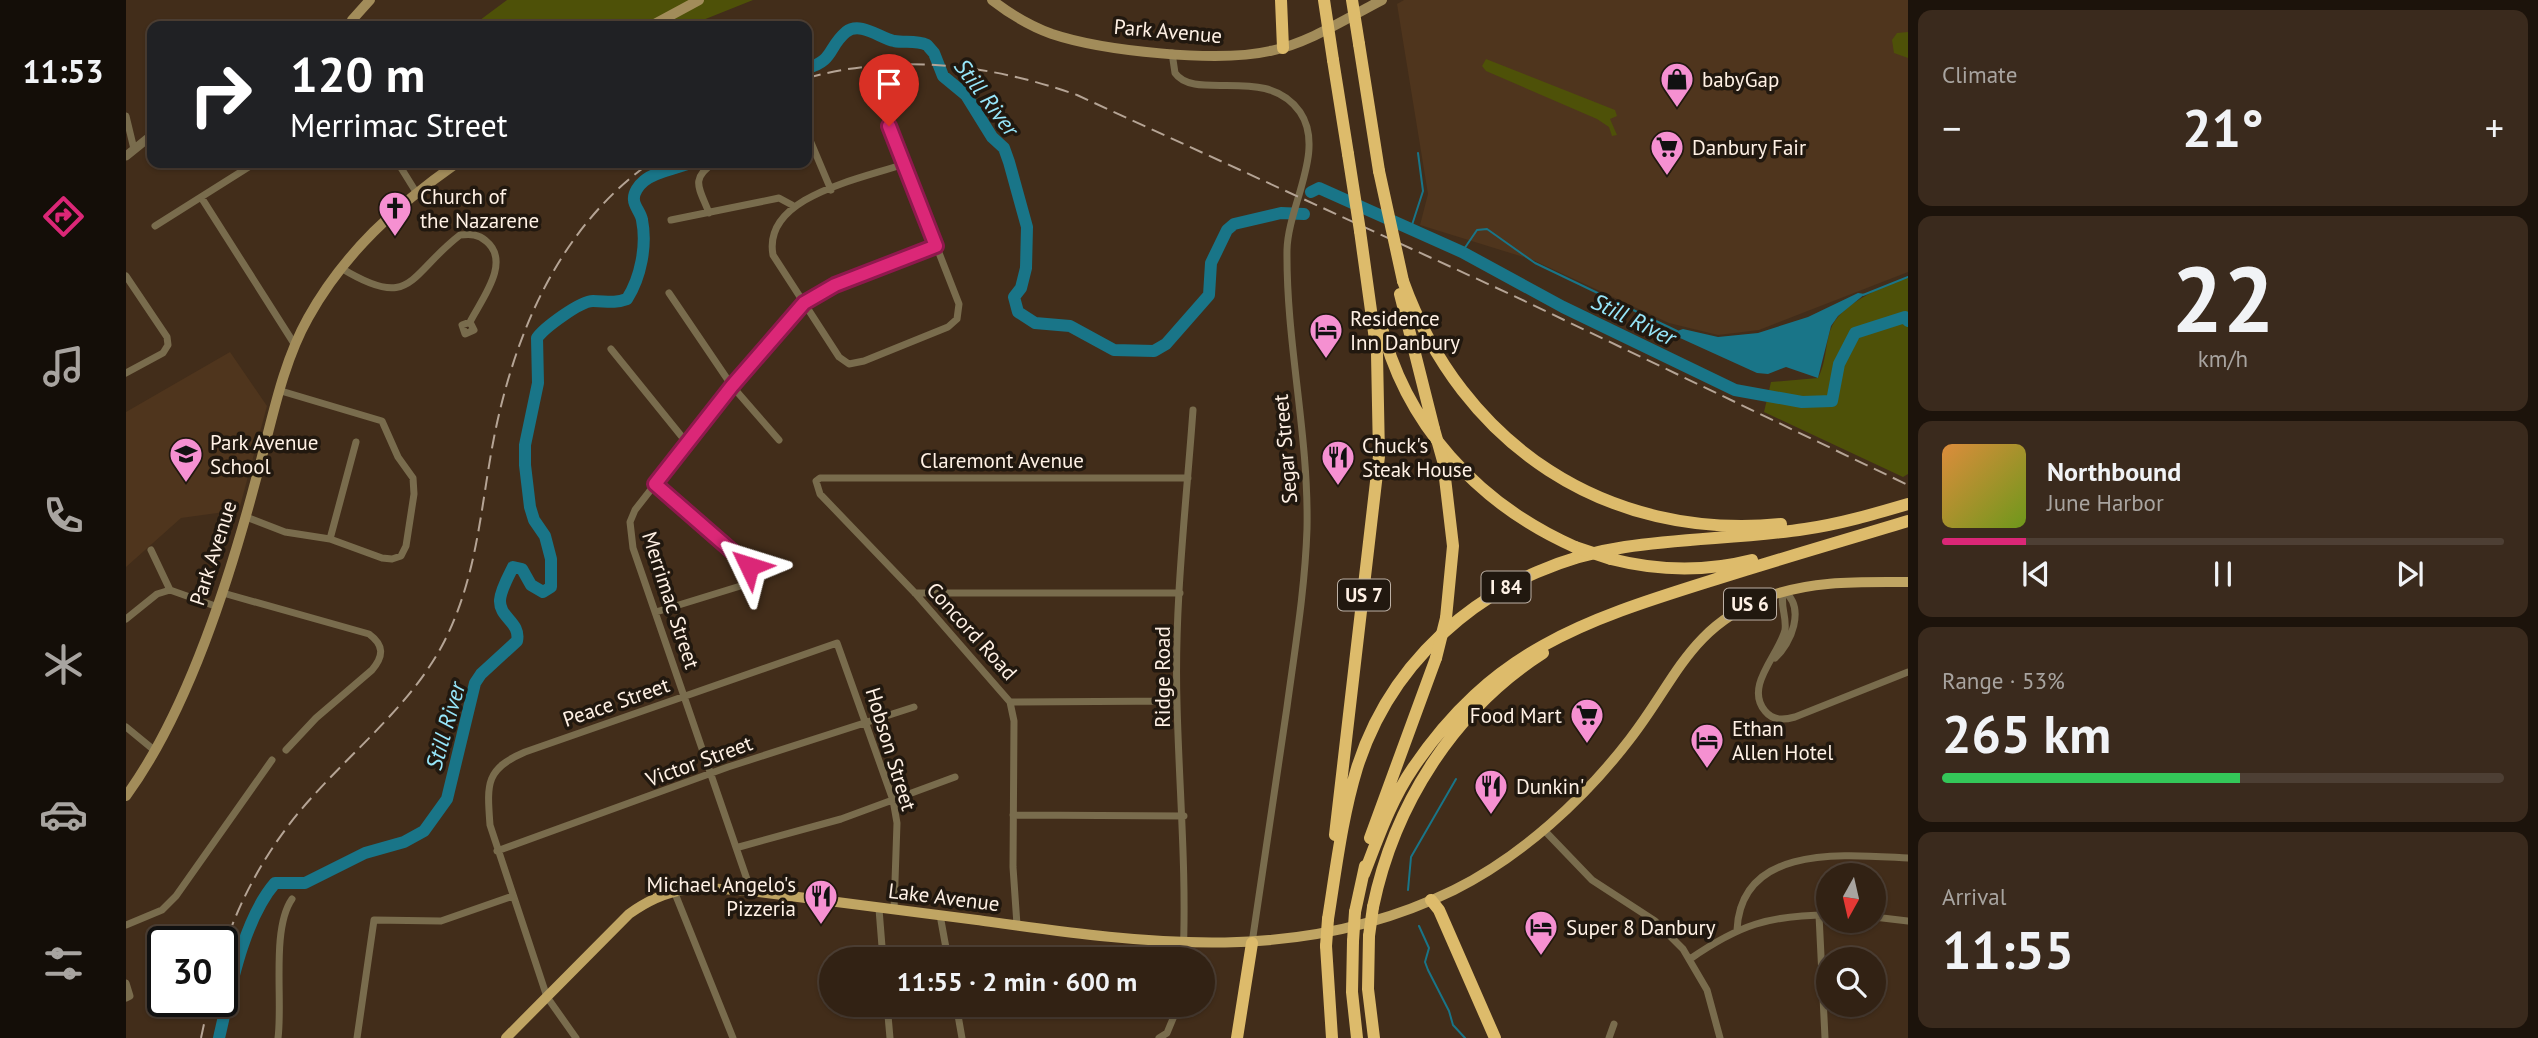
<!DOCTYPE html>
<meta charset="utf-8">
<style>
:root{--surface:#322214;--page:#3a2a1d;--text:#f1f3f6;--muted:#a8a4a0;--line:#4d3f34;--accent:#db2777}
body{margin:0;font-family:"PT Sans",sans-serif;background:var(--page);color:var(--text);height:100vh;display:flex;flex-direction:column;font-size:26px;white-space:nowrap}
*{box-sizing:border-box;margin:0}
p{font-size:23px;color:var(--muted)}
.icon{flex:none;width:38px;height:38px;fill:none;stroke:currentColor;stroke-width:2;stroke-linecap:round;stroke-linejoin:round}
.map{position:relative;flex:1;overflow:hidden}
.sheet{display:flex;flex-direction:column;gap:10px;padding:10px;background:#1c130b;width:630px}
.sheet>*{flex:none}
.guide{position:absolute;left:21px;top:21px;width:665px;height:147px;border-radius:14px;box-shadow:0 2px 5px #0004,0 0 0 2px var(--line);background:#202124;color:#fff;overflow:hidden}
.needle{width:46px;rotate:188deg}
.tools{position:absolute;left:1690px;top:863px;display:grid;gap:14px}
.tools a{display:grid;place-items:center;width:70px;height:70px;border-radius:50%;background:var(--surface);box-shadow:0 2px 5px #0004,0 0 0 2px var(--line);font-size:35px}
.speed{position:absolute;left:21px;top:926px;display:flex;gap:14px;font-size:35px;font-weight:700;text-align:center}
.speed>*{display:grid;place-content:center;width:91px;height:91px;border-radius:50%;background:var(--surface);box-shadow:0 2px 5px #0004,0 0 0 2px var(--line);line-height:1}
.speed .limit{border:4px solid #111;border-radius:10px;background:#fff;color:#111}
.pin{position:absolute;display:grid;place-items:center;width:60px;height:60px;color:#fff;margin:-72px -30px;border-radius:50% 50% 50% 0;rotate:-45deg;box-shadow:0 0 7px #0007}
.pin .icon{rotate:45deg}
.me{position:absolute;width:77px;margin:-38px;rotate:311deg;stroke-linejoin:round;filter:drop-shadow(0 0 5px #0008)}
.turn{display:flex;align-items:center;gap:24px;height:147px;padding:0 28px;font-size:32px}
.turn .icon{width:91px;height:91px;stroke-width:2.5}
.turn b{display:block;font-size:49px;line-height:60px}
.big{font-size:52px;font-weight:800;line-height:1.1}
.sheet .tile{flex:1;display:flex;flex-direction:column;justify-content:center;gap:10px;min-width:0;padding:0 24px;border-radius:14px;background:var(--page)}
.sheet .dial{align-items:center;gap:0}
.dial b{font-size:91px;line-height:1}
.song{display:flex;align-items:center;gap:21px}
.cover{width:84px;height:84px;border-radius:10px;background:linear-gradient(135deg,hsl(30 70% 55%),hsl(80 70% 35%))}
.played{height:7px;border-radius:4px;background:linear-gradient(90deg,var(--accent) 15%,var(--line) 15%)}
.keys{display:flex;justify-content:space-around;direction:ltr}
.heat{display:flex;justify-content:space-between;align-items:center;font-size:38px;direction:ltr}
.charge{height:10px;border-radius:5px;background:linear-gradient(90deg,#34c759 53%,var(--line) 0)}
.trip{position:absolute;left:693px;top:947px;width:396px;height:70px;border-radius:35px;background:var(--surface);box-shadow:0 2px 5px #0004,0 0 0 2px var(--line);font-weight:800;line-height:70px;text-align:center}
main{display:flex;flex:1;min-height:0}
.menu{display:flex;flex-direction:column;width:126px;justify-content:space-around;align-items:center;background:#140e08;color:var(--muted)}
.menu .icon{width:49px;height:49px}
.menu .on{color:var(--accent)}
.menu b{font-size:32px;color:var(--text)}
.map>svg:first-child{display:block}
.built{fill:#4f351d}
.green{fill:#4e5108}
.water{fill:#197588}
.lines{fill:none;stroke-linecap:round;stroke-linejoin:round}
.stream{stroke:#197588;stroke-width:2}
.river{stroke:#197588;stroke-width:12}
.minor{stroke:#796c4d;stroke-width:7}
.tertiary{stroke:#796c4d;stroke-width:9}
.secondary{stroke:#a28c5a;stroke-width:10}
.primary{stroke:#c0a563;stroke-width:10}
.motorway{stroke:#ddbb6b;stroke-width:12}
.rail{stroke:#b5a495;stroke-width:2;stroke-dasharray:14 7;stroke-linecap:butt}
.motorway-bridge{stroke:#ddbb6b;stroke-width:12}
.route-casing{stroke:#8e194d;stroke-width:18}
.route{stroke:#db2777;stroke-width:12}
.labels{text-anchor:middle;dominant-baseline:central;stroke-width:7;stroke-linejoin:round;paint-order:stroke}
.shield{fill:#21180f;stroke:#bcb0a5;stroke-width:2}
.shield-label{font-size:19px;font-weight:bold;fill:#fff1e5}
.street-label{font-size:21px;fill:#fff1e5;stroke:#21180f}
.poi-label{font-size:21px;fill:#fff1e5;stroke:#21180f;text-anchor:start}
.water-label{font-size:23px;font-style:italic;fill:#97e6fa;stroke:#21180f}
</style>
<main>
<nav class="menu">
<b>11:53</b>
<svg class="icon on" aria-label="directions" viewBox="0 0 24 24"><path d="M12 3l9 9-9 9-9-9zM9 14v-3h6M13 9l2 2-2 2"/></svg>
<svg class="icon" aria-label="music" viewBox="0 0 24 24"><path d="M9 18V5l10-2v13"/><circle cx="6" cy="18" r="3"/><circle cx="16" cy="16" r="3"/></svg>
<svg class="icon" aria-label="phone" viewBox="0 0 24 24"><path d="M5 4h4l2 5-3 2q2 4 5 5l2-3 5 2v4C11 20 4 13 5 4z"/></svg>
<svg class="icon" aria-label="climate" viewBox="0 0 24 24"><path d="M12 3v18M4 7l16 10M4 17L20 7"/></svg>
<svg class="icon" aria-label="car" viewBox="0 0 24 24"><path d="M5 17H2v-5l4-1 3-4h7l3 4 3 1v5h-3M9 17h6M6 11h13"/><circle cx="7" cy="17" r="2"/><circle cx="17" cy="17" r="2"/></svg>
<svg class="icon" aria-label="filters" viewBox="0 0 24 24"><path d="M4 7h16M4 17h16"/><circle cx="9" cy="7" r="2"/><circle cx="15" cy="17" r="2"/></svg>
</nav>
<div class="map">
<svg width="1782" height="1038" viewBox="0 0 1782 1038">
<rect width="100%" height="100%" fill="#422d1a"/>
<path class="built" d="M1278 0H1782V272L1633 330 1592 335 1543 323 1407 260 1294 225 1302 194 1271 4Z
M104 352 141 406 113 510 55 518 0 567V412Z"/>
<path class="green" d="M381 0H627L562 26H346Z
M1782 32V58L1768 53 1766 40 1771 33Z
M1360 59 1489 110 1491 116 1484 119 1491 135 1486 136 1483 127 1471 119 1360 71 1356 66Z
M1782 277V474L1777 477 1638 412 1645 382 1692 378C1700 363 1699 347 1704 331 1713 303 1757 287 1782 277Z"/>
<path class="water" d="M1732 293 1739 294 1712 316 1705 326 1692 378 1660 367 1642 374 1631 373 1554 338 1551 331 1557 329 1592 337 1632 333 1682 317Z"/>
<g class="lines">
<path class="stream" d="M1285 228 1297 191 1292 153
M1336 252 1351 230 1361 229 1409 263 1551 331
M1737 295 1782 277
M1282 890 1285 857 1330 779
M1293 926 1303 948 1299 962 1302 970 1323 1011 1327 1025 1339 1038"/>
<path class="river" d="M681 68C708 61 702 47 720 32 734 21 754 38 768 41 779 43 790 40 801 45L808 53 817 76 840 95 866 137 878 148 883 162 901 227 900 268 895 288 888 297 892 312 909 323 944 326 988 350 1028 351 1040 344 1083 295 1085 263 1101 230 1108 224 1155 213 1178 214
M1185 192 1193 188 1336 252 1437 307 1609 390 1676 402 1706 401 1713 364 1729 333 1779 317 1782 321
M93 1038C104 991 117 920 149 883H179L239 853 278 842 298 831 321 799 349 683 355 674 391 641C395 622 373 618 374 600 375 589 382 577 387 567L396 569 405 585 417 592 425 587V559L419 536 408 520 404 507 399 465V445L412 383 411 338C418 328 454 301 467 301 480 301 487 304 501 299 515 277 521 245 516 220 515 213 508 206 508 200 507 193 513 185 518 181 530 171 550 169 564 163"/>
<path class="minor" d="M1046 53 1049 73C1069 102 1141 64 1174 112 1200 150 1162 206 1161 250 1160 343 1183 435 1181 529 1179 589 1169 648 1161 707 1149 786 1138 864 1126 943
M756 107 833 304 831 319 822 327 738 361 723 364 713 357 647 255C636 196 736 179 778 164
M0 116 8 149
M681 133 705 190
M272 163 290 192
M75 197 169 345
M583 213C574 189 563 179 588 163
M545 220 653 198 666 205
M29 226 129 163
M215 268C287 312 282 275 334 235 345 234 352 234 360 241 386 262 355 300 344 322L336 325 339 334 348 330 344 322
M0 276 41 337 42 345 37 353 0 373
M543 293 606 386 653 440
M485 349 561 443
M529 484 623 566 628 575 621 584 530 612
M120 517 159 532 204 539 256 558 266 559 275 556 280 546 288 494 287 478 272 457 256 421 155 391
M204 539 230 442
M25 550 44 590 92 607
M1658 591C1653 604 1661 616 1659 630 1653 655 1618 686 1639 711 1647 721 1658 720 1669 717L1782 672
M97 593 243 634C258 645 258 656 246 670L190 718 160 750
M789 593H1054
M0 619 31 594 44 590
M1649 658C1665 644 1680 608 1658 591
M884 702 1051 701
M0 727 28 750
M887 815 1058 816
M1417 829 1466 880 1529 921 1557 949 1581 990 1594 1038
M613 847 715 819 829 777
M371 851 602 767 788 707
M548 891 607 1038
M625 891 507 548 504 522 509 510 606 386 678 303 709 285 810 246
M753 909 757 959
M814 915 822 959
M1693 915 1699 1038
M1748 917 1782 921
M0 925 36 910 50 896 146 760
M891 925 887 867 888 721 884 702 789 593 694 494 690 481 694 478H1062
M1611 930C1615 843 1720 855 1782 858
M1057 959C1061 873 1053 789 1051 703 1048 606 1060 507 1067 410
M1564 959C1613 925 1643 915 1703 915
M0 983 4 996 0 998
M761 1004 764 1038
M830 1004 836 1038
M152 1038C157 1001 145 929 166 899
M231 1038 248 920 315 921 387 896
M450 1038 421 997 364 825C361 784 359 769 399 752L711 643 767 800 771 823 768 910
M1033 1038 1041 1033 1053 1004
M1483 1038 1488 1024"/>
<path class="tertiary" d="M0 156 26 135"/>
<path class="secondary" d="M866 0C884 14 904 26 926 34 977 51 1092 63 1144 51 1183 43 1221 18 1256 0
M234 26 226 20 244 0
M525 26 573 0
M0 796C62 711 103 581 130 479 145 426 155 366 182 318 218 253 271 205 331 163"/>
<path class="primary" d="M380 1038 503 914C546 883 574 887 625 891 700 901 776 910 851 920 1017 943 1171 967 1328 890 1396 856 1458 799 1504 739 1550 680 1563 627 1641 597 1686 580 1735 582 1782 582"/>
<path class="motorway" d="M1155 0 1157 48
M1233 44 1253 171
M1207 60 1222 154
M1277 281C1336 445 1481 541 1655 524
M1274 294 1308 429
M1254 320C1278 424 1352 504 1449 547
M1317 461 1327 546 1320 618
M1485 559C1532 571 1579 572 1626 560
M1209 835 1253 456 1251 354 1234 231
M1244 838 1310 658
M1238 874C1252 838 1265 800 1287 768 1366 651 1456 621 1584 581 1650 560 1716 541 1782 521
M1305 900 1313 910 1369 1038
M1247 907C1268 805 1328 710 1417 653
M1229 912 1239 866
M1202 919C1210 869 1216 817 1231 768 1269 648 1376 565 1499 547 1559 538 1619 538 1679 529 1714 524 1748 514 1782 504
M1243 936 1242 989 1248 1038
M1227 941 1226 992 1231 1038
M1200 946 1206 1038
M1111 1038 1126 943"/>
<path class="rail" d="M681 78C772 53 863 64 951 95L1386 295 1782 485
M96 955C113 897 147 839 188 795 232 746 287 702 318 642 350 579 354 515 366 448 386 339 431 229 524 163
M75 1038 83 1001"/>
<path class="motorway-bridge" d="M1198 0 1207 60
M1226 0 1233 44
M1222 154 1234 231
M1253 171 1277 281
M1308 429 1317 461
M1449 547 1485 559
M1310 658 1320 618
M1243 936 1247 907
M1227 941 1229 912
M1200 946 1202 919"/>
</g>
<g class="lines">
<defs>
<path id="route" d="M623 566 529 484 606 386 678 303 709 285 810 246 763 126"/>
</defs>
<use href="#route" class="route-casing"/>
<use href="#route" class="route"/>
</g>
<defs>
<symbol id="shop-pin" viewBox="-11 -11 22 30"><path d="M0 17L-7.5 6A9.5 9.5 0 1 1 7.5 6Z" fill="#f590d1" stroke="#21180f"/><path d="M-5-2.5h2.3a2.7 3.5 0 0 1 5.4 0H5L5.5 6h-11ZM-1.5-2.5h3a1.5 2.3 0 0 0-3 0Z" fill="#111"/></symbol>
<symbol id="supermarket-pin" viewBox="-11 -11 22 30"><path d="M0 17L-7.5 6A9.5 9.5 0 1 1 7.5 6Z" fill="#f590d1" stroke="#21180f"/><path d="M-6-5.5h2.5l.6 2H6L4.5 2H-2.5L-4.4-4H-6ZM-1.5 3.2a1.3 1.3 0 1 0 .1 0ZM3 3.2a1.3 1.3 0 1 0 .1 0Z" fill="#111"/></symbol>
<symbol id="church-pin" viewBox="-11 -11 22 30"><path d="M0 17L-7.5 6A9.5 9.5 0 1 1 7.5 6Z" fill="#f590d1" stroke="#21180f"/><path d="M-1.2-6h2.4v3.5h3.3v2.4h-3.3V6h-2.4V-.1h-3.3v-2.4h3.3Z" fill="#111"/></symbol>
<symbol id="hotel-pin" viewBox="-11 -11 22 30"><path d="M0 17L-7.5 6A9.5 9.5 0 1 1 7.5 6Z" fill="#f590d1" stroke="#21180f"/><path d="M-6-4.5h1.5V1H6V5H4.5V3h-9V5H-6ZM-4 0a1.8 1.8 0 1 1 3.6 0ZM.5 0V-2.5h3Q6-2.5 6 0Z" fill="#111"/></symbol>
<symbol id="school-pin" viewBox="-11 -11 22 30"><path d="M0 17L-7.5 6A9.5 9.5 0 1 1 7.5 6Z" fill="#f590d1" stroke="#21180f"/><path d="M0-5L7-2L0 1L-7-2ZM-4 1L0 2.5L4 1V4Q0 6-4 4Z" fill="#111"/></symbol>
<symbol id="restaurant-pin" viewBox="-11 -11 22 30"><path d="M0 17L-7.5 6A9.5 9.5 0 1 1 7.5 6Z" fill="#f590d1" stroke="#21180f"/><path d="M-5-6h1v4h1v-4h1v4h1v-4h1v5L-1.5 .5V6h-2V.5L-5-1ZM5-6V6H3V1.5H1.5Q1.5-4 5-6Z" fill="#111"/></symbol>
</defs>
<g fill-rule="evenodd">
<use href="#shop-pin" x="1532" y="60" width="38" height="52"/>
<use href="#supermarket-pin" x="1522" y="128" width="38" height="52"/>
<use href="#church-pin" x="250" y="189" width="38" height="52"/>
<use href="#hotel-pin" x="1181" y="311" width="38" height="52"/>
<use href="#school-pin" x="41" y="435" width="38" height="52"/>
<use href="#restaurant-pin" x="1193" y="438" width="38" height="52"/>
<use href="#supermarket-pin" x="1442" y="696" width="38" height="52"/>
<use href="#hotel-pin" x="1562" y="721" width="38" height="52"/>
<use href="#restaurant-pin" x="1346" y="767" width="38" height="52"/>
<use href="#restaurant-pin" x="676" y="877" width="38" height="52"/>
<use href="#hotel-pin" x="1396" y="908" width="38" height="52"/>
</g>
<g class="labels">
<g class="shield">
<rect x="1355.5" y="571.5" width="49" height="31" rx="5"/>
<rect x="1212" y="579.5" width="52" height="31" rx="5"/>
<rect x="1598" y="588.5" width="52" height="31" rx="5"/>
</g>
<g class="shield-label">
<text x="1380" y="587">I 84</text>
<text x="1238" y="595">US 7</text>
<text x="1624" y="604">US 6</text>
</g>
<g class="street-label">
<text transform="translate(1042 31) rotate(5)">Park Avenue</text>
<text transform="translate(1159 449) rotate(-95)">Segar Street</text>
<text x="876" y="460">Claremont Avenue</text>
<text transform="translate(87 553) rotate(-72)">Park Avenue</text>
<text transform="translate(545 600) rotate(72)">Merrimac Street</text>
<text transform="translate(846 631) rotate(48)">Concord Road</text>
<text transform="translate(1036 677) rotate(-90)">Ridge Road</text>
<text transform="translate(490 702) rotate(-19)">Peace Street</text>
<text transform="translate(765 749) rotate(73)">Hobson Street</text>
<text transform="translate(573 761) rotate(-20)">Victor Street</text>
<text transform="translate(818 897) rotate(7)">Lake Avenue</text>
</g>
<g class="poi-label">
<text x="1576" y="79">babyGap</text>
<text x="1566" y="147">Danbury Fair</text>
<text x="294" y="196">Church of<tspan x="294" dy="24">the Nazarene</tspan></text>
<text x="1224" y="318">Residence<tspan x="1224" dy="24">Inn Danbury</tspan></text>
<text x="84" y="442">Park Avenue<tspan x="84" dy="24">School</tspan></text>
<text x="1236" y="445">Chuck's<tspan x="1236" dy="24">Steak House</tspan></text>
<text x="1436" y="715" text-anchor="end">Food Mart</text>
<text x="1606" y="728">Ethan<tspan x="1606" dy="24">Allen Hotel</tspan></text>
<text x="1390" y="786">Dunkin'</text>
<text x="670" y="884" text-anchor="end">Michael Angelo's<tspan x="670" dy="24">Pizzeria</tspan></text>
<text x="1440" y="927">Super 8 Danbury</text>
</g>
<g class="water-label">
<text transform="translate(861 97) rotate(53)">Still River</text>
<text transform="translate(1508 319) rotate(26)">Still River</text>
<text transform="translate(319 726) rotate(-74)">Still River</text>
</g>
</g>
</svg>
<div class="tools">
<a><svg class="needle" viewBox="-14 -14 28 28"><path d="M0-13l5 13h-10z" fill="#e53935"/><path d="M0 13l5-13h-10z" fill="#a8a4a0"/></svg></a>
<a><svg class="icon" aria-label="search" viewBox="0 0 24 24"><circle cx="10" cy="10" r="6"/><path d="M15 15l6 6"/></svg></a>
</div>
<div class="speed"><div class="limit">30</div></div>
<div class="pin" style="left:763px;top:126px;background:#d93025"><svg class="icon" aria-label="arrive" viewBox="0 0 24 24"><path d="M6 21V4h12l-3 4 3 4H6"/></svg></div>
<svg class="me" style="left:623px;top:566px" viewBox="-20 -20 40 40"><path d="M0-17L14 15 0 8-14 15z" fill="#db2777" stroke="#fff" stroke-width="4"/></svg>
<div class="trip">11:55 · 2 min · 600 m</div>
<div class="guide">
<div class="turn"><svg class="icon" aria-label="right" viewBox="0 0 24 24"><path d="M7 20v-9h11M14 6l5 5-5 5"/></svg><div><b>120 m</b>Merrimac Street</div></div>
</div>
</div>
<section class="sheet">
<div class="tile"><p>Climate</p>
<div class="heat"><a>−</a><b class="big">21°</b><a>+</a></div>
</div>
<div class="tile dial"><b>22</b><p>km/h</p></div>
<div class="tile">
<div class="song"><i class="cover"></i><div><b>Northbound</b><p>June Harbor</p></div></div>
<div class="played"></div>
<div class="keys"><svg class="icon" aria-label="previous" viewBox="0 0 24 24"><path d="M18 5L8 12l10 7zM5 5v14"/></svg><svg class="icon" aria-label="pause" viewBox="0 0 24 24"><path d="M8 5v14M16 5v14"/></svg><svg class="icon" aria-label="next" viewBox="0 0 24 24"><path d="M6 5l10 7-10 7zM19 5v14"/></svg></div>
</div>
<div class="tile"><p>Range · 53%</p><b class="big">265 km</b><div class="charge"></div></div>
<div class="tile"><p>Arrival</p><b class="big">11:55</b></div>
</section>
</main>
